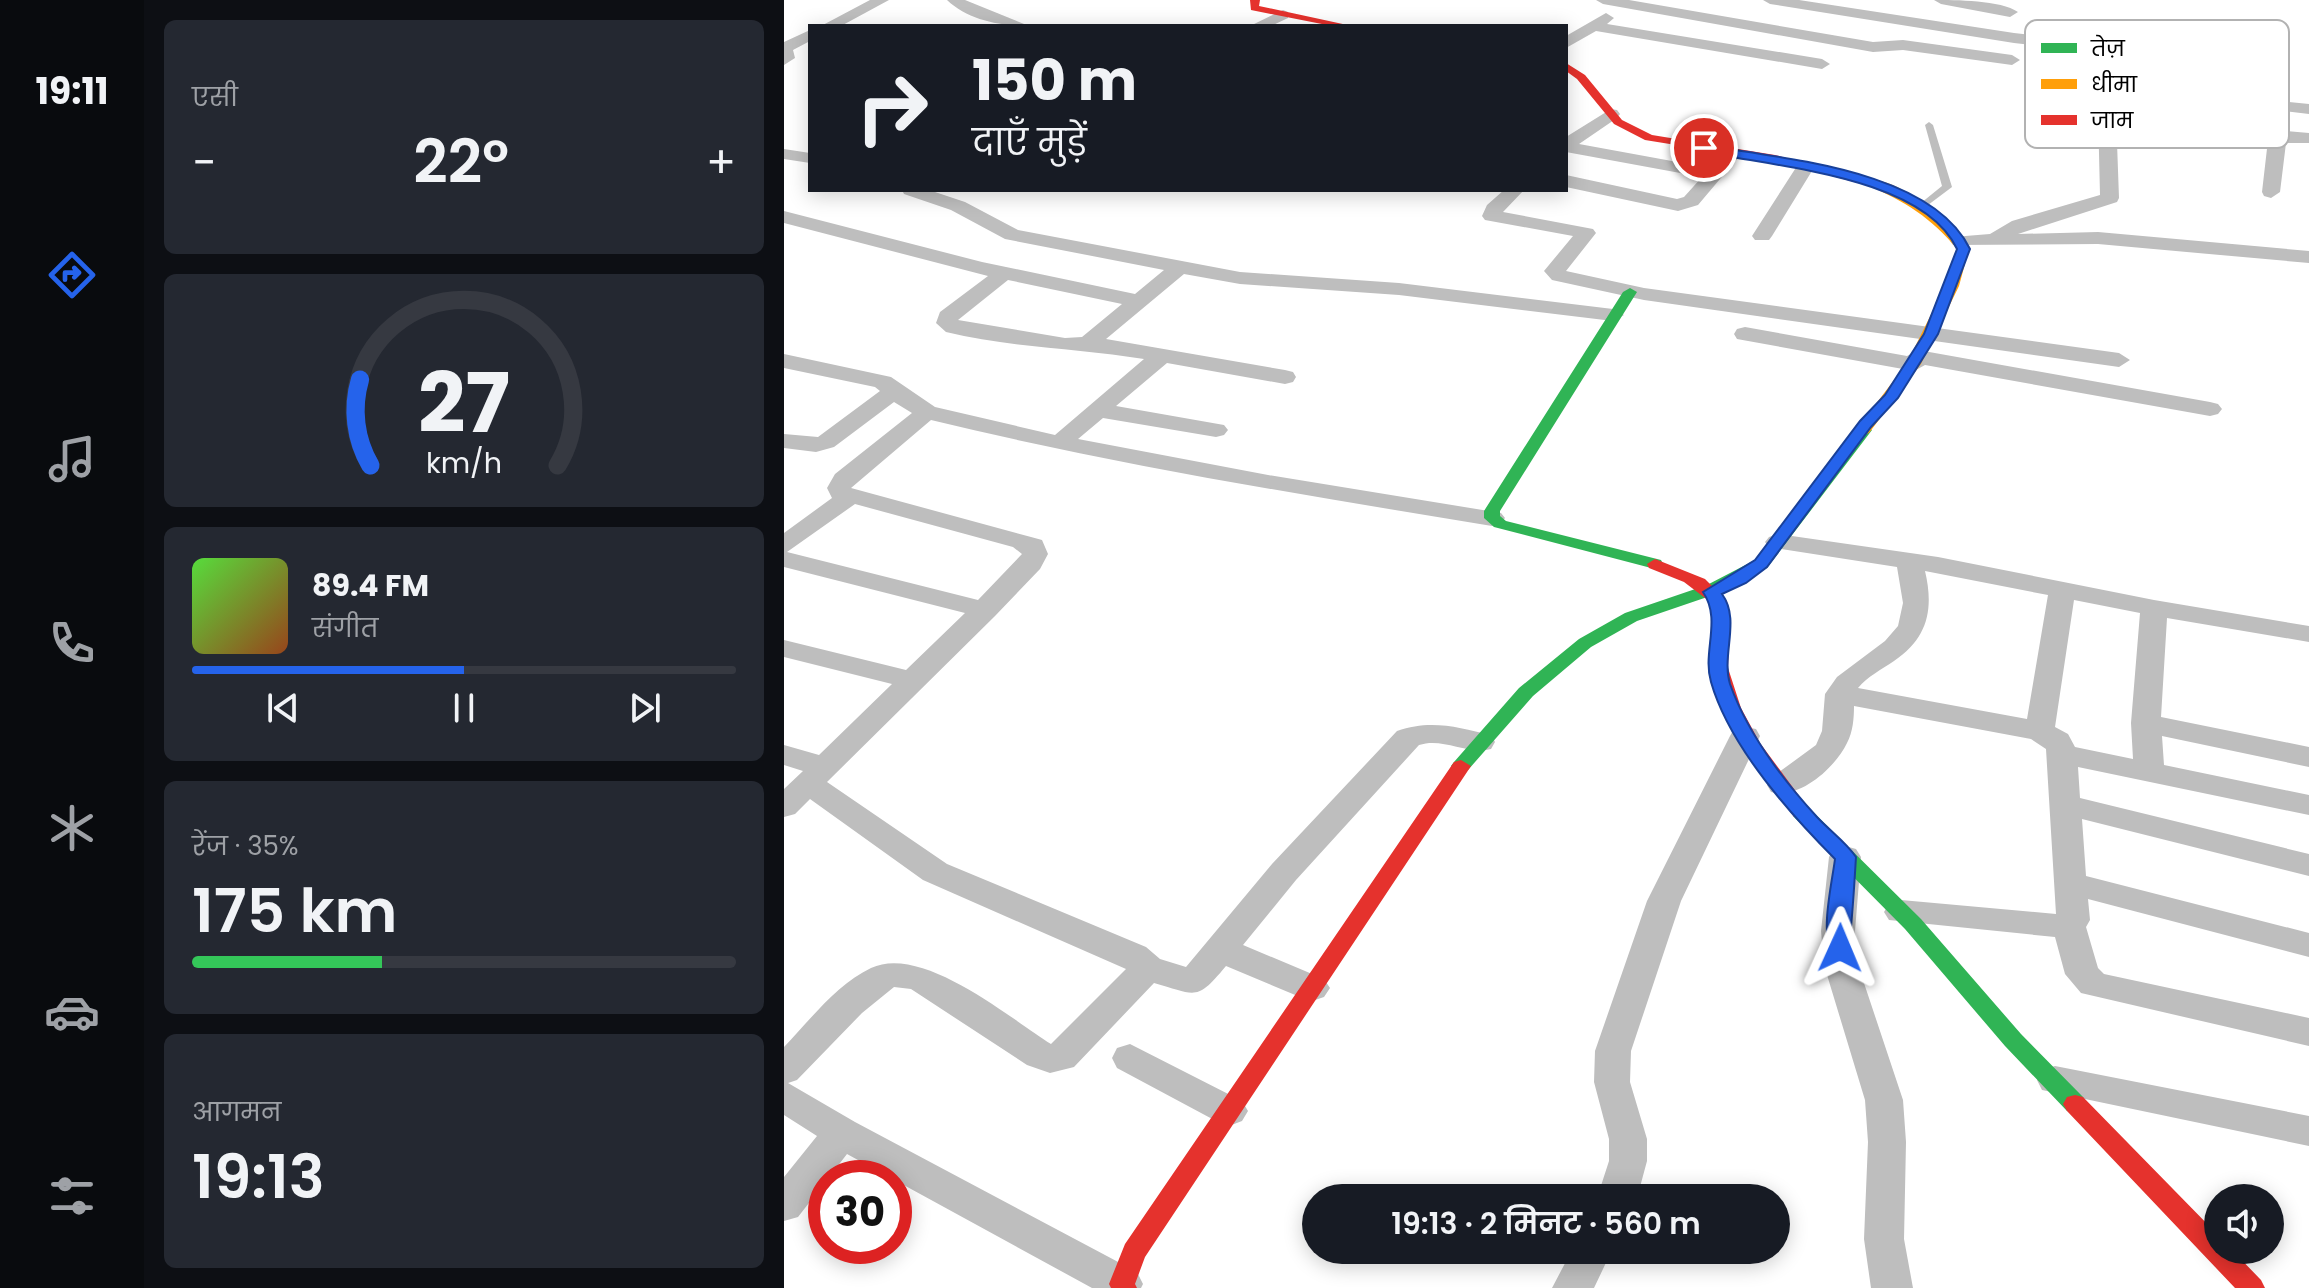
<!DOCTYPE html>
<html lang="hi">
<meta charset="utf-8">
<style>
:root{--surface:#171b24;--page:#242831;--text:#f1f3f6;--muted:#9ea1a6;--line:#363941;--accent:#2563eb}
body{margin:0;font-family:Poppins,"Noto Sans Devanagari",sans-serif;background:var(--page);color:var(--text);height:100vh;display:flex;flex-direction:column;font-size:30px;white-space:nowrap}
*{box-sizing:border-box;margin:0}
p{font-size:26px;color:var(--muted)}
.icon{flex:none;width:44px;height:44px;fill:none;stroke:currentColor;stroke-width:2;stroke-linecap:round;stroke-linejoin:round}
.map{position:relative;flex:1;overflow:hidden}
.details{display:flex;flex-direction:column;gap:20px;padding:20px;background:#0d0f14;width:640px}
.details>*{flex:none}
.hud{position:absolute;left:24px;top:24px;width:760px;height:168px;border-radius:0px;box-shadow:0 4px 20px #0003;background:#171b24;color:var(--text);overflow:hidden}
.buttons{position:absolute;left:1420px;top:1184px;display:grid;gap:16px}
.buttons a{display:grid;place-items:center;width:80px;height:80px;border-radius:50%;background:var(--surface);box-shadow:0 4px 20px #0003;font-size:40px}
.speed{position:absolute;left:24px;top:1160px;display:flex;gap:16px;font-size:40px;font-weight:700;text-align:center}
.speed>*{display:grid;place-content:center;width:104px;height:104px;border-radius:50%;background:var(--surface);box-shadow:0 4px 20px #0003;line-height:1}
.speed .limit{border:12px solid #d22;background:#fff;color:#111}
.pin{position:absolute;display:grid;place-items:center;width:68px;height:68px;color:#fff;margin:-34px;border:4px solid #fff;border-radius:50%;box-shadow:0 2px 8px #0007}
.me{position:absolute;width:88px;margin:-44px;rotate:1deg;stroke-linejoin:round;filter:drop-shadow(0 0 6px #0008)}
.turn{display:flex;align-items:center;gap:28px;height:168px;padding:0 32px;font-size:36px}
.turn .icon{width:104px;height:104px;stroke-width:2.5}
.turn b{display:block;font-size:56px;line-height:68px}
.big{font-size:60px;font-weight:600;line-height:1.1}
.details .card{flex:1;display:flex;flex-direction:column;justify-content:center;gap:12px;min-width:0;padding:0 28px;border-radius:12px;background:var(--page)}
.details .dial{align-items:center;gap:0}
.dial svg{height:208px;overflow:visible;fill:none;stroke:var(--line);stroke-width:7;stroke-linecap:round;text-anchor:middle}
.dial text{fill:var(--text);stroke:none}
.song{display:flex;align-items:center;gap:24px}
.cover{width:96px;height:96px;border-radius:12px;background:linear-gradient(135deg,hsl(110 70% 55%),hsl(20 70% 35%))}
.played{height:8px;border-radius:4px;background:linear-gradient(90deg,var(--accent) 50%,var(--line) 50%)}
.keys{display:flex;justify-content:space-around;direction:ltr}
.heat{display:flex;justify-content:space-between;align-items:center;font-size:44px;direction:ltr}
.charge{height:12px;border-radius:6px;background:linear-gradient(90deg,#34c759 35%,var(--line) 0)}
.trip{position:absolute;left:518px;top:1184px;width:488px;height:80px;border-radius:40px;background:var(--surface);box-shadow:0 4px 20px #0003;font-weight:600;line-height:80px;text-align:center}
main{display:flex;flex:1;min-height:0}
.menu{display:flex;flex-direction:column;width:144px;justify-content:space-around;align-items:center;background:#090b0e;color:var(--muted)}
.menu .icon{width:56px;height:56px}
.menu .selected{color:var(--accent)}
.menu b{font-size:36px;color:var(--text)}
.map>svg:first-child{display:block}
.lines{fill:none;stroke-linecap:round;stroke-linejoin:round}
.lane{fill:#bebebe;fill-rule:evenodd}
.street{fill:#bebebe;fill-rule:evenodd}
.fast{fill:#30b455;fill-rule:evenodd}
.slow{fill:#ff9f0a;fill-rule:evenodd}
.jam{fill:#e5322d;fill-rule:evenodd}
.route{fill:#2563eb;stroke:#184099;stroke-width:2}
.key{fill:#fff;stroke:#b2b2b2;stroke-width:2}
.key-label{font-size:22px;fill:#000}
</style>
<main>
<nav class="menu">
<b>19:11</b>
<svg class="icon selected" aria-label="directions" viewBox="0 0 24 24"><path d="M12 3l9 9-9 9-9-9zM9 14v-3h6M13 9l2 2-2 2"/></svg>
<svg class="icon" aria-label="music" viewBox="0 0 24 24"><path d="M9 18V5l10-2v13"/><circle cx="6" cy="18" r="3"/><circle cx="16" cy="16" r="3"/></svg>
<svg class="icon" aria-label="phone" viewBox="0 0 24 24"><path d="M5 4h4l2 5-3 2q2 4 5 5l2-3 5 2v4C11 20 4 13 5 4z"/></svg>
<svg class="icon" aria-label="climate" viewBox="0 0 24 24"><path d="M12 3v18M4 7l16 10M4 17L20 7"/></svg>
<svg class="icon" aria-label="car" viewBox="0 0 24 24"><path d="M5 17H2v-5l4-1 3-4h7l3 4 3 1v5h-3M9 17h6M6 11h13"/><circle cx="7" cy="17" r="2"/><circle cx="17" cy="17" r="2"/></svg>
<svg class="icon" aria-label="filters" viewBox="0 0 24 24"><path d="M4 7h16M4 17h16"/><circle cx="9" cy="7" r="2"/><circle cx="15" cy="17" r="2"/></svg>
</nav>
<section class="details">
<div class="card"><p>एसी</p>
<div class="heat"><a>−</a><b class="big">22°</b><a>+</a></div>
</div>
<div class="card dial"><svg viewBox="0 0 100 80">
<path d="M14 69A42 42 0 1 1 86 69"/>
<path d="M14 69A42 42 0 0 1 10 36" stroke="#2563eb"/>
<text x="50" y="56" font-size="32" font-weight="700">27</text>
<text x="50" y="72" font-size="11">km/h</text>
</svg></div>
<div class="card">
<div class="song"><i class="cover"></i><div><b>89.4 FM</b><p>संगीत</p></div></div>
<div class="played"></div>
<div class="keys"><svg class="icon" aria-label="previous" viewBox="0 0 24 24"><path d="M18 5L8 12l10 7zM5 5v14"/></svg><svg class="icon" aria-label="pause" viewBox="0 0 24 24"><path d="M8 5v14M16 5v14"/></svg><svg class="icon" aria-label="next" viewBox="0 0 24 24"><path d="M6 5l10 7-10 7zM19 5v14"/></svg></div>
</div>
<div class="card"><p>रेंज · 35%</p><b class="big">175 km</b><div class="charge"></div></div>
<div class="card"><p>आगमन</p><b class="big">19:13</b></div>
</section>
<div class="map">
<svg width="1525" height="1288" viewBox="0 0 1525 1288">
<rect width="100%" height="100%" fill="#fff"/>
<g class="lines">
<path class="lane" d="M1145 122 1149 125 1168 187 1140 208 1137 207V203L1158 186 1141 125Z"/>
<path class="street" d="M86 0H105L57 26H37Z
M163 0H181L245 26C216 26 184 20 163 0Z
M812 0H845L1089 42 1119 40 1228 55 1236 60 1228 65 1119 50 1089 52 819 4Z
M979 0H1015L1230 33 1399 52 1420 61 1399 114 1332 115 1335 198 1333 202 1234 234 1314 232 1525 251V263L1314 244 1169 245 1166 241 1169 237 1206 234 1228 221 1316 195 1314 112 1335 103 1387 105 1403 63 1230 43 986 4Z
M1150 0C1171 0 1217 0 1234 12L1226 17 1157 4Z
M499 10 504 12V18L487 26H466Z
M822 13 830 18 823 24 1038 59 1046 64 1038 69 812 31 782 48V36Z
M26 30V41L9 50 11 58 0 65V42Z
M1505 102 1525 104V114L1499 111 1496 107Z
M827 109 833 110 836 114 833 118 795 144 926 168 943 149H955L958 153 914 205 894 211 782 187V175L893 199 900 197 918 177 782 152V137Z
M1501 131 1525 133V143H1502L1496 192 1487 198 1480 196 1478 192 1484 140Z
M0 149 26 153V163L0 159Z
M1022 161 1031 166 988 236 985 240H971L968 236 1013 166Z
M118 190H145L181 202 234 230 456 272 615 283 829 309 840 315 829 321 615 295 456 284 400 274 322 339 501 370 509 372 512 377 509 382 501 384 383 363 332 406 440 425 444 430 440 435 432 437 319 418 294 439 484 475 717 513 721 518 717 523 708 526C520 495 332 465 147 420L67 488 247 537 258 540 264 554 256 569 211 616 43 782 163 864 362 947 376 959 402 967 488 864 613 731C646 719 674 727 707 735L711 742 707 749C683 755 659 737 635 745L512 880 459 945 540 979 546 988 540 997 528 1001 516 997 442 966C412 1002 413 995 370 983L290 1067 266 1073 243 1065 127 989 110 987 78 1013 13 1080 4 1083 71 1122 353 1272 359 1284 357 1288H308L63 1154 14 1217 0 1221V1177L33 1136 0 1115V1047C25 1021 53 984 87 968 138 944 224 1017 267 1044L342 969 139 880 26 799 11 814 0 817V789L19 771 0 765V745L35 755 108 684 0 657V640L122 670 181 613 0 567V533L48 498 43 488 51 474 128 413 110 402 50 447 32 452 0 448V434L34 437 96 391 91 387 0 368V354L107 377 151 407 271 435 360 359C295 348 228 348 162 332L152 323 156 312 204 276 0 223V211L198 262 351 294 380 270 221 239 167 210 120 194ZM224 280 338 304 298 337 281 338 174 320ZM71 504 229 547 238 554 194 600 3 552Z
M720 190H740L719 212 809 229 812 233 782 271 860 288 1335 353 1346 360 1335 367 860 300 768 280 760 271 789 236 701 220 698 216 703 205Z
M961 327 1123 356 1134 350 1426 402 1434 404 1438 409 1434 414 1426 416 1141 365 1130 371 953 339 950 334 953 329Z
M994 534 1154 557 1370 600 1525 626V642L1383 618 1377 717 1525 747V767L1378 736 1380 765 1525 795V815L1294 767 1296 798 1525 854V876L1298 819 1302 876 1525 933V957L1304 899 1306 920 1302 927 1314 968 1320 974 1525 1018V1046L1297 993 1281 974 1271 937 1105 920 1100 912 1105 904 1117 900 1272 914 1262 749 1247 739 1070 706C1070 718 1069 732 1063 743 1051 768 1015 800 987 792L983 785 987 778 1032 745 1038 731 1041 694 1053 677 1101 641 1114 626 1119 603 1113 567 985 547 981 542 985 537ZM1141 571 1264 595 1243 719 1074 688C1084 676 1097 670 1110 661 1144 638 1150 609 1141 571ZM1290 600 1356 613 1347 723 1349 759 1291 747 1284 734 1271 727Z
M961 727 972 729 976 736 897 901 847 1051 846 1082 863 1139V1161L853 1198H813L825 1161V1139L810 1082 811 1051 863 901 946 736 950 729Z
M1061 846 1072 849 1077 857 1071 931 1074 965 1119 1100 1122 1142 1120 1239 1129 1288H1087L1080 1239 1084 1142 1081 1100 1040 965 1037 931 1045 857 1050 849Z
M346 1044 458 1101 464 1111 458 1121 445 1126 432 1121 333 1068 328 1058 333 1048Z
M1271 1066 1525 1116V1146L1258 1090 1253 1080 1258 1070Z
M788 1250H828L810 1288H768Z"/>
<path class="fast" d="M846 288 853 292 716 511V516L722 521 877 560 879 564 871 569 710 527 700 518V511L839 292Z
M1080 425 1088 430 983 568 935 593 853 621 807 647 749 696 684 770H670L667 766 670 762 735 688 795 639 841 613 923 585 971 560 1075 427Z
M1017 805 1024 807 1137 919 1237 1034 1299 1097 1303 1104 1299 1111 1291 1113 1283 1111 1221 1046 1121 929 1010 817 1007 812 1010 807Z"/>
<path class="slow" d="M1085 180C1118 178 1167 224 1185 249L1175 286 1137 364 1085 433 1080 435 1072 430 1123 363 1161 286 1173 249C1148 218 1120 201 1085 186Z"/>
<path class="jam" d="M466 0H476L475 6 568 26H548L467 10Z
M782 63 801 75 838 120 868 135 991 155 1095 183 1089 187 991 161 861 140 830 124 793 79 782 71Z
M871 559 921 579 943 601 946 616 944 668 957 708 976 743 1027 812 1024 817H1010C977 772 937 726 926 670 922 647 933 624 925 601L900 582 865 568 863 564Z
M677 760 687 766 361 1257 351 1284 353 1288H327L325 1284 341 1244 670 762Z
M1291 1095 1299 1097 1434 1235V1250H1448L1477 1280 1481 1288H1451L1283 1111 1279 1104 1283 1097Z"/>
</g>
<path class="route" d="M920 145C999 159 1147 169 1186 249L1154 334 1114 398 1087 427 983 567 962 583 938 594C957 620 937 655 946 684 963 732 999 780 1033 817 1046 831 1062 842 1072 857 1071 872 1067 947 1063 953H1048C1036 933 1048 883 1051 859 1005 813 945 745 927 682 918 652 938 620 919 592L971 560 1076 421 1101 395 1140 334 1173 249C1138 175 988 167 916 151L914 148Z"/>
<rect x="1241" y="20" width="264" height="128" rx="12" class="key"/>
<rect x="1257" y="43" width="36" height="10" fill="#30b455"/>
<rect x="1257" y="79" width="36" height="10" fill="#ff9f0a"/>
<rect x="1257" y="115" width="36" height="10" fill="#e5322d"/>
<g class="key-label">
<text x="1307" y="56">तेज़</text>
<text x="1307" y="92">धीमा</text>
<text x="1307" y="128">जाम</text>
</g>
</svg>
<div class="buttons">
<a><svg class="icon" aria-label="sound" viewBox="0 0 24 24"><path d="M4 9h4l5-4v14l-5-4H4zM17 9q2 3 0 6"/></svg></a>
</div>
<div class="speed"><div class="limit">30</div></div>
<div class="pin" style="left:920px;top:148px;background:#d93025"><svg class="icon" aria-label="arrive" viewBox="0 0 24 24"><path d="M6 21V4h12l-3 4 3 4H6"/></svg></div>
<svg class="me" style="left:1056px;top:948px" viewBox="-20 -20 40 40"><path d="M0-17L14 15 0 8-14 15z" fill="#2563eb" stroke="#fff" stroke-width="4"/></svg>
<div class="trip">19:13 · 2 मिनट · 560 m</div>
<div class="hud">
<div class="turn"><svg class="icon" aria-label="right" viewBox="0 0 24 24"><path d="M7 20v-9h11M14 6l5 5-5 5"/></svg><div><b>150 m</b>दाएँ मुड़ें</div></div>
</div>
</div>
</main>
